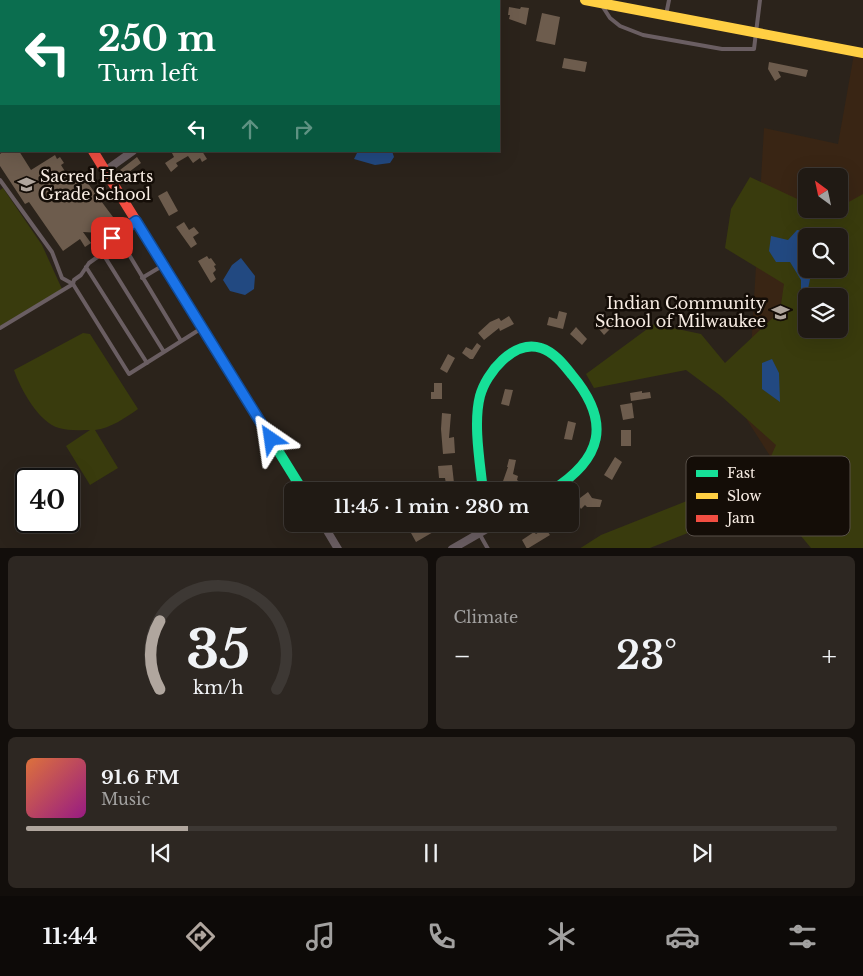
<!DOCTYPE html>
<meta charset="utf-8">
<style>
:root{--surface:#201a14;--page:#2d2722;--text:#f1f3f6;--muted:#a2a1a0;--line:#3d3834;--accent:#b0a69e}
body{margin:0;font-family:"Libre Baskerville",serif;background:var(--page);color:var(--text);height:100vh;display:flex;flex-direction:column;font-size:19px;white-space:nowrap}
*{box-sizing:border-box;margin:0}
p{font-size:16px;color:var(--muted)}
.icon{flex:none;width:28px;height:28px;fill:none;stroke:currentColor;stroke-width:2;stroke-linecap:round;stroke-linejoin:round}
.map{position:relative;height:548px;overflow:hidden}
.sheet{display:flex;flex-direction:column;gap:8px;padding:8px;background:#120e0b;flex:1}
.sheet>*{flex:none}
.banner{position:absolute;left:0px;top:0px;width:500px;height:152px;box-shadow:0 5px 20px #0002,0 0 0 1px var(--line);background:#0b6e4f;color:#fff;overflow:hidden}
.needle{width:32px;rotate:327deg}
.buttons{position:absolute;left:798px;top:168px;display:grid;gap:10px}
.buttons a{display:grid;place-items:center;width:50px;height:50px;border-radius:8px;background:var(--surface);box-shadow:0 5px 20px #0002,0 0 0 1px var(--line);font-size:25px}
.speed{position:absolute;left:15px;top:468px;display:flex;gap:10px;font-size:25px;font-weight:700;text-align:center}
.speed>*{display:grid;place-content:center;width:65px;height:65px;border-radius:50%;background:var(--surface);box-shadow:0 5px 20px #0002,0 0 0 1px var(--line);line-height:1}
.speed .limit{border:2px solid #111;border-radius:8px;background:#fff;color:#111}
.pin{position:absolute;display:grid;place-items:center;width:42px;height:42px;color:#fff;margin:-21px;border-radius:10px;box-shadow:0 2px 8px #0006}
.me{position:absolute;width:55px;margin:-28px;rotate:328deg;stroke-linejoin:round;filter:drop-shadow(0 0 4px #0008)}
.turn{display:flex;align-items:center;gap:18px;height:105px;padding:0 15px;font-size:22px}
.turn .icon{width:65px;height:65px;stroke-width:2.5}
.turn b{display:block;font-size:35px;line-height:42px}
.lanes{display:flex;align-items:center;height:48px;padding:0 15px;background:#0003;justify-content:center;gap:25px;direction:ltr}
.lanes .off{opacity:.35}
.big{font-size:38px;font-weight:600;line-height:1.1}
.sheet .tile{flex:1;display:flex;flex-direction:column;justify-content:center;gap:8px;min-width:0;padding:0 18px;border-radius:8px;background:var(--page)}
.sheet .dial{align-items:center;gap:0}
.dial svg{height:130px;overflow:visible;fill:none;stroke:var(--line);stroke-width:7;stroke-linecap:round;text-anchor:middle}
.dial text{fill:var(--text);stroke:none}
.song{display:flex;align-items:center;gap:15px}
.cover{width:60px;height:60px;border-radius:8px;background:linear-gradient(135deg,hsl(20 70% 55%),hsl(310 70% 35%))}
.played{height:5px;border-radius:2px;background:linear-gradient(90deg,var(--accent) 20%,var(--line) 20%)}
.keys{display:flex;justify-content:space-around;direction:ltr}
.heat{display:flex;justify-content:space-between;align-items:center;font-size:28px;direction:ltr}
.sheet .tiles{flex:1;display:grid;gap:8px;grid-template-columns:1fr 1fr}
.tile:last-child{grid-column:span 2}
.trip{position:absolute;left:284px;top:482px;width:295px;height:50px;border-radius:8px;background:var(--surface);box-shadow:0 5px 20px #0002,0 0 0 1px var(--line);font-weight:600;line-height:50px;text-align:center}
.tab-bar{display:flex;height:80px;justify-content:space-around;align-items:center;background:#0d0a08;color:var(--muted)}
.tab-bar .icon{width:35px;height:35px}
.tab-bar .active{color:var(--accent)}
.tab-bar b{font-size:22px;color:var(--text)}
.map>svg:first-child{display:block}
.built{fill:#392514;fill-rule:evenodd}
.green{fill:#393b0d;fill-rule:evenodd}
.water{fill:#224981}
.building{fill:#6d5c4d}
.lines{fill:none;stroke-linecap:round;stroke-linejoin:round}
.path{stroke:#696060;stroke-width:1;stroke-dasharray:2.5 4;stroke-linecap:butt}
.lane{stroke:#6a5e62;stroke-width:4}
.street{stroke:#6a5e62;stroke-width:8}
.fast{stroke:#16e098;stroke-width:10}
.slow{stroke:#ffcf43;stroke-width:10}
.jam{stroke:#f24e42;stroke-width:10}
.route-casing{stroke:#114b97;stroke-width:12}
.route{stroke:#1a73e8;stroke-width:9}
.labels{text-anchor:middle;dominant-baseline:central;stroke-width:5;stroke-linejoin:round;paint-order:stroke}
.poi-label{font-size:16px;fill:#f8ede4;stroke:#140d07;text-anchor:start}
.key{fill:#140d07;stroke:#585049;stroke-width:1}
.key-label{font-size:14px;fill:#f8ede4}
</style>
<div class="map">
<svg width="863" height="549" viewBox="0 0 863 549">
<rect width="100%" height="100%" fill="#2b231b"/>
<path class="built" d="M854 54 863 56V548H829L747 420 764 128 838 144ZM806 176H839V209H806ZM806 236H839V269H806ZM806 296H839V329H806Z"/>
<path class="green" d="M750 177 806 203V209H819L829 213 863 194V548H811L771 500 650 548 579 549 601 535 765 470 776 445 721 396 686 370 594 388 586 374 654 324 701 334 725 363 780 311 784 284 725 248 731 209ZM806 236H839V269H806ZM806 296H839V329H806Z
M3 188 42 245 62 289 0 326V190Z
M83 333 90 334 138 409C125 418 111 428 95 430L118 468 90 485 66 446 90 430C81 430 68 431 59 428 39 423 20 388 14 370Z"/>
<path class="water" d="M358 151H392L394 157 390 163 375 165 354 159Z
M797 230 815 232V236H806V269H812L808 289 801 300V280L790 262H776L769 251 771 236 788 240Z
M241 258 255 276 254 289 245 295 230 291 223 280 232 265Z
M772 359 779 373 780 402 762 389V363Z"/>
<path class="building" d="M509 7 520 9 521 7 529 8 526 25 509 19 510 15H508Z
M542 13 560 17 555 45 536 41Z
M564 58 587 62 585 72 562 68Z
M769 62 808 70 806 77 778 71 781 77 775 81 768 69Z
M4 151H19L31 170 55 155 57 159 60 157 64 163 61 165 71 181 81 174 113 217 109 220 107 228 100 233 83 232 91 243 85 247 80 239 63 251 29 202 25 204 0 166V154Z
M171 151H202L207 159 202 162 200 158 193 163 188 156 176 163 178 166 171 172 165 163 174 157Z
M137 157 141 163 125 175 120 170Z
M167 191 178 211 169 216 158 196Z
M184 222 189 230 194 227 199 233 193 237 197 244 191 248 176 227Z
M207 256 209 259 211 258 216 265 214 266 216 270 213 273 216 279 211 283 198 261Z
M559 311 567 313 563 329 547 325 549 317 557 319Z
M509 316 514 324 500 331 499 328 484 340 478 333 490 322 499 318 501 321Z
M612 317 617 322 604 335 599 329Z
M576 327 587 339 582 345 570 334Z
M477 343 481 346 473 359H470L462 353 466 347 472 350Z
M448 354 455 358 447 373 440 369Z
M434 383H442V399H431V392H434Z
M505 389 513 390 509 406 501 404Z
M642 391V393L650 392 651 398 631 401 630 393Z
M632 403 634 418 623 420 620 405Z
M442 413 451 414 449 438 454 437 455 453 443 454 441 429Z
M568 421 576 423 572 440 564 439Z
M621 430H631V446H621Z
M615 457 622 462 612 480 604 475Z
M509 459 516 460 513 474 518 476 517 480 520 482 517 490 502 484 508 467H507Z
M452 465 454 483 446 484 445 478H439L438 466Z
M588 492 592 498 602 500 600 507H587L585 505 581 509 576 501Z
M427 524H447L416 542 411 533Z
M545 528 550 535 527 549 522 540 534 532 536 534Z"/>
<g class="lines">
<path class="path" d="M0 13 1 15"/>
<path class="lane" d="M266 1 267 0
M284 1V0
M601 4 610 18 620 26 643 35 722 49H754L760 0
M666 15 669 0
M0 148 1 147
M0 180 52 252 62 278 73 284 0 328
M136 221 116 233 106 251 89 263 81 275 74 280 73 284 129 374 202 328
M116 233 181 341
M103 254 164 352
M86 267 147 363
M142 278 162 266
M479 533 488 549"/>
<path class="street" d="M121 1 122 0
M206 1 207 0
M105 171 133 151
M323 524 338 549
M484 524 485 530 496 524
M452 549 485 530"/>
<path class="fast" d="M209 339 303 491
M483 491C480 463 473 423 480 396 486 373 514 339 541 348 554 352 564 365 572 375 612 423 602 459 551 491"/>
<path class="slow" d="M585 0 863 53"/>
<path class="jam" d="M93 151 209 339"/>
</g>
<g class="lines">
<defs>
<path id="route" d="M112 238 136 221 271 439"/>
</defs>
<use href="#route" class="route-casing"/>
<use href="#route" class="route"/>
</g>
<defs>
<symbol id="school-bare" viewBox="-9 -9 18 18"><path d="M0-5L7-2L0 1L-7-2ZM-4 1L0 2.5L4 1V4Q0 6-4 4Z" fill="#b0a69e" stroke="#140d07" stroke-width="2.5" paint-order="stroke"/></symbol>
</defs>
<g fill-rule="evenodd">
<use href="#school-bare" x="14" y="172" width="25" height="25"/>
<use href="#school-bare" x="768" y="300" width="25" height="25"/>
</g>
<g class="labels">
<g class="poi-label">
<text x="40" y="176">Sacred Hearts<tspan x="40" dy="18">Grade School</tspan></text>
<text x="766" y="303" text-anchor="end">Indian Community<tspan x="766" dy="18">School of Milwaukee</tspan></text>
</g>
</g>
<rect x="686" y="456" width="164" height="80" rx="8" class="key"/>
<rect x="696" y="470" width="22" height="7" fill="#16e098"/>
<rect x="696" y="493" width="22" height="6" fill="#ffcf43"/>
<rect x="696" y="515" width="22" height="7" fill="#f24e42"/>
<g class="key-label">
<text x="727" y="478">Fast</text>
<text x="727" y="501">Slow</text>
<text x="727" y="523">Jam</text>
</g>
</svg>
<div class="buttons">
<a><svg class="needle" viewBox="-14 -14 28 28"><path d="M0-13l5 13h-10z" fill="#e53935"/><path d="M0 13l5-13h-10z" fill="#a2a1a0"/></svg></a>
<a><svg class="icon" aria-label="search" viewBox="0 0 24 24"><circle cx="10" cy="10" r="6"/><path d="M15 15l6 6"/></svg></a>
<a><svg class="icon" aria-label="layers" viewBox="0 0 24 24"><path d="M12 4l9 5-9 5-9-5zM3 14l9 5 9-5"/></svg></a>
</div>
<div class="speed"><div class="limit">40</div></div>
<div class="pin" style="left:112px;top:238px;background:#d93025"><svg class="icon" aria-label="arrive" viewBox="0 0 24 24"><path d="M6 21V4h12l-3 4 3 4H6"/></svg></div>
<svg class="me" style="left:271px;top:439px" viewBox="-20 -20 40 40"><path d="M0-17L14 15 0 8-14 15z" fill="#1a73e8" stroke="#fff" stroke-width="4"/></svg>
<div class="trip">11:45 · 1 min · 280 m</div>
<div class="banner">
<div class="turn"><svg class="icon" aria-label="left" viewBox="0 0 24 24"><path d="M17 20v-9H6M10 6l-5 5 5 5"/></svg><div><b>250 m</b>Turn left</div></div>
<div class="lanes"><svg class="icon" aria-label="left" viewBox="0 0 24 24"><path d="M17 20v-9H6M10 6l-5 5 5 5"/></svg><svg class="icon off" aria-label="ahead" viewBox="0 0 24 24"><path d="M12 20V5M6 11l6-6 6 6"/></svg><svg class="icon off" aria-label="right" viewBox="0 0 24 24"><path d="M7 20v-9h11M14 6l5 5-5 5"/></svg></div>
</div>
</div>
<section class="sheet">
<div class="tiles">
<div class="tile dial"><svg viewBox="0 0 100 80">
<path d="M14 69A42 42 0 1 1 86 69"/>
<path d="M14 69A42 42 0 0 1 14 27" stroke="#b0a69e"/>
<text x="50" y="56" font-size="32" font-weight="700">35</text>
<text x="50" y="72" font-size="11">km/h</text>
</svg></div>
<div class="tile"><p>Climate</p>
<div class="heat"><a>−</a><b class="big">23°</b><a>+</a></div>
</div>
<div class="tile">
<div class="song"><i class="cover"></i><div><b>91.6 FM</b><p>Music</p></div></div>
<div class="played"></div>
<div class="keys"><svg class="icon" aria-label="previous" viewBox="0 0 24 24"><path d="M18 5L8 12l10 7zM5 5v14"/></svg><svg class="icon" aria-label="pause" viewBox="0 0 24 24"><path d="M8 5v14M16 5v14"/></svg><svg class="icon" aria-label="next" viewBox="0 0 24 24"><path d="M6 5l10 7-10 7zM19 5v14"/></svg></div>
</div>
</div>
</section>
<nav class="tab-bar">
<b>11:44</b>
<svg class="icon active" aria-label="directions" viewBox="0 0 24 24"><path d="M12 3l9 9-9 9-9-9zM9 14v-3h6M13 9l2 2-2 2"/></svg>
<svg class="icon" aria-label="music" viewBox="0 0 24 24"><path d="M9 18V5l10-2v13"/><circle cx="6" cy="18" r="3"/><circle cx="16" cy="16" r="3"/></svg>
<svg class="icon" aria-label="phone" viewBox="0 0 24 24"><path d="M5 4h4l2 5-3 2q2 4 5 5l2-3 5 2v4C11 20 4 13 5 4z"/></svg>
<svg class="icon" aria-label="climate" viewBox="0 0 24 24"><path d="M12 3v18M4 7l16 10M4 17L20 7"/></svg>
<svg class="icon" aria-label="car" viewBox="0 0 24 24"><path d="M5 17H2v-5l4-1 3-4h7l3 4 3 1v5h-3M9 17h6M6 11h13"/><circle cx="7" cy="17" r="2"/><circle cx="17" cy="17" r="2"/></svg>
<svg class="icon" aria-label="filters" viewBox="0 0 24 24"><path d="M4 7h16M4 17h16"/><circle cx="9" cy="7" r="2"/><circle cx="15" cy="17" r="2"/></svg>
</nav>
